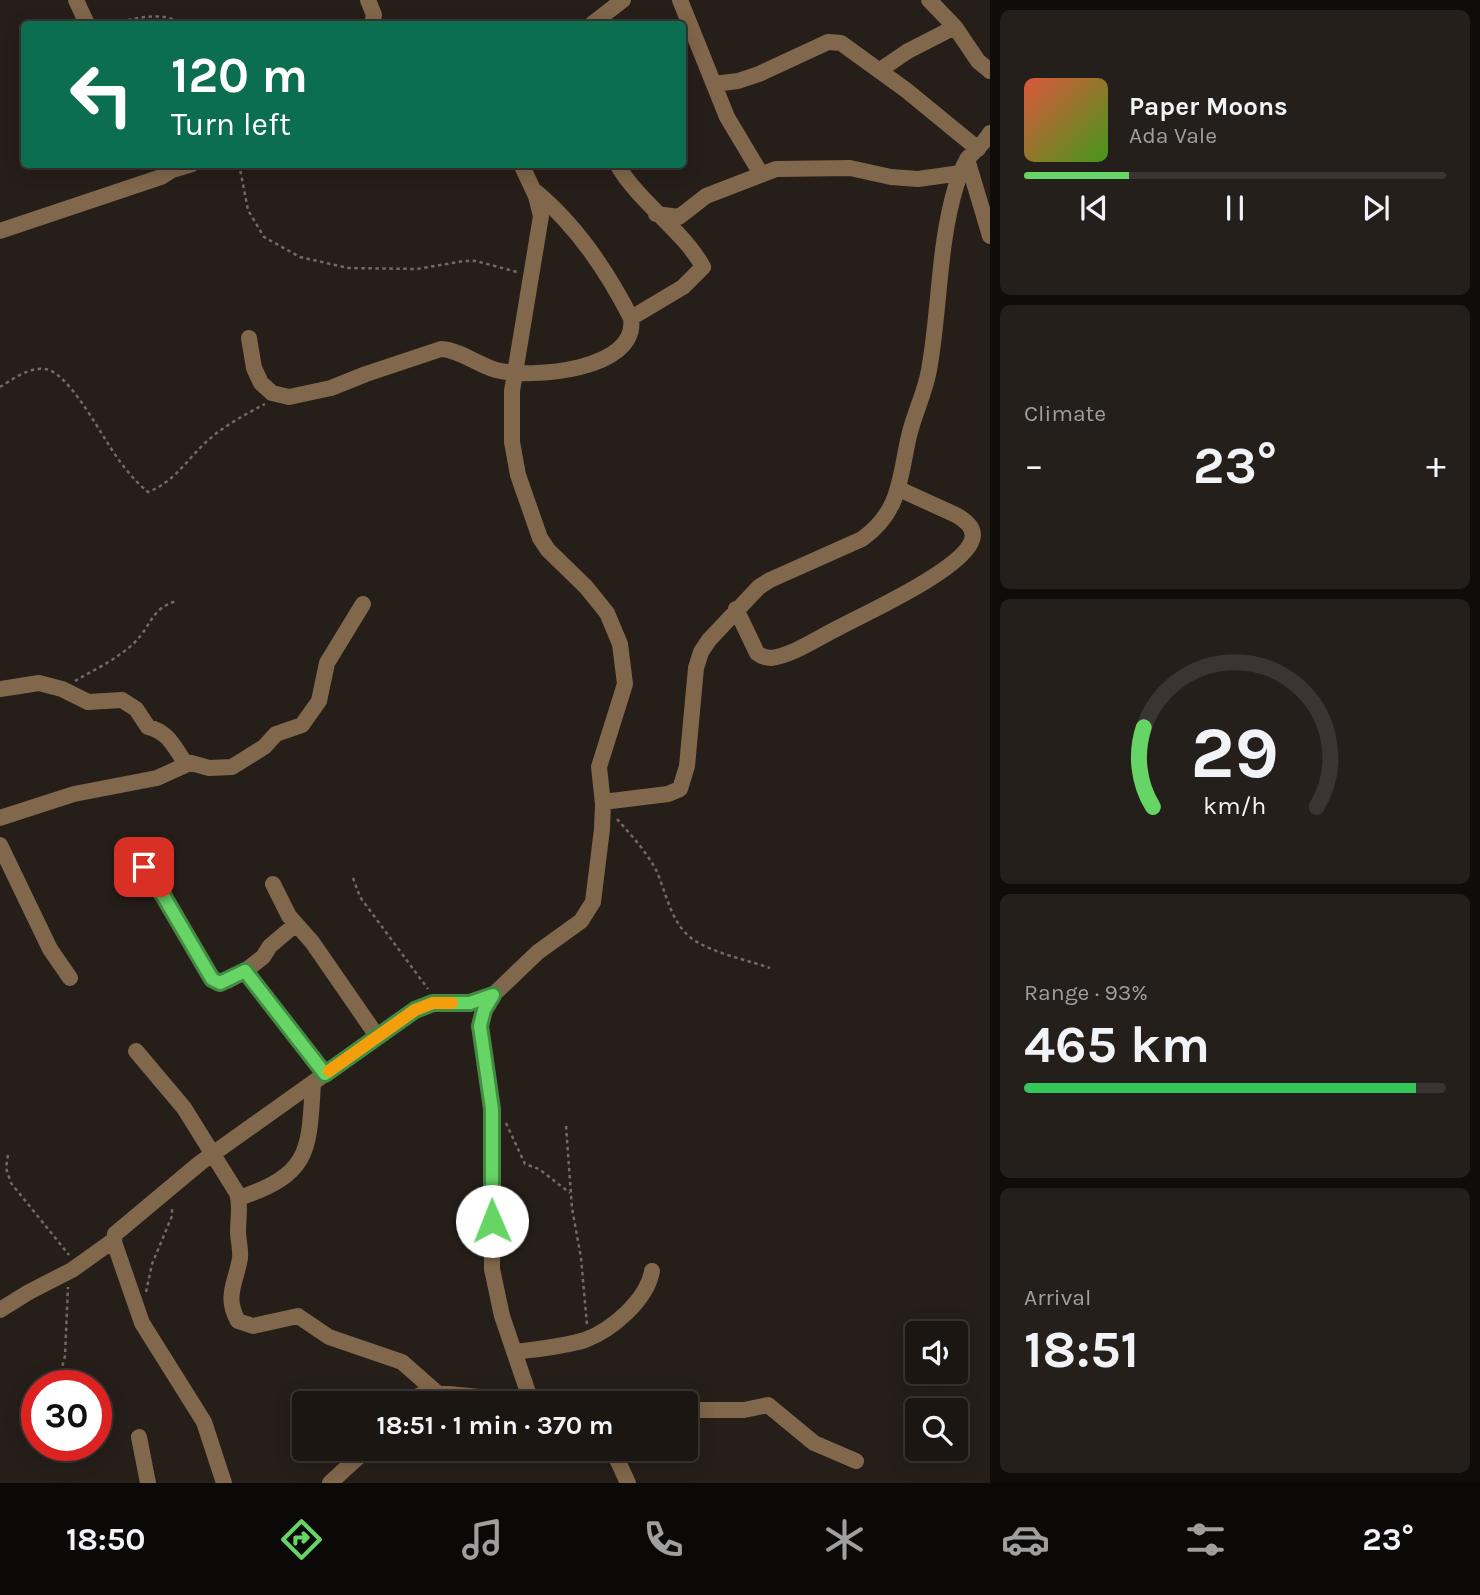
<!DOCTYPE html>
<meta charset="utf-8">
<style>
:root{--surface:#1c1613;--page:#251f1c;--text:#f1f3f6;--muted:#a09fa0;--line:#3a3533;--accent:#67d466}
body{margin:0;font-family:Karla,sans-serif;background:var(--page);color:var(--text);height:100vh;display:flex;flex-direction:column;font-size:26px;white-space:nowrap}
*{box-sizing:border-box;margin:0}
p{font-size:23px;color:var(--muted)}
.icon{flex:none;width:38px;height:38px;fill:none;stroke:currentColor;stroke-width:2;stroke-linecap:round;stroke-linejoin:round}
.map{position:relative;flex:1;overflow:hidden}
.details{display:flex;flex-direction:column;gap:10px;padding:10px;background:#0f0c0a;width:490px}
.details>*{flex:none}
.banner{position:absolute;left:21px;top:21px;width:665px;height:147px;border-radius:7px;box-shadow:0 4px 18px #0003,0 0 0 2px var(--line);background:#0b6e4f;color:#fff;overflow:hidden}
.tools{position:absolute;left:905px;top:1321px;display:grid;gap:14px}
.tools a{display:grid;place-items:center;width:63px;height:63px;border-radius:7px;background:var(--surface);box-shadow:0 4px 18px #0003,0 0 0 2px var(--line);font-size:35px}
.speed{position:absolute;left:21px;top:1370px;display:flex;gap:14px;font-size:35px;font-weight:700;text-align:center}
.speed>*{display:grid;place-content:center;width:91px;height:91px;border-radius:50%;background:var(--surface);box-shadow:0 4px 18px #0003,0 0 0 2px var(--line);line-height:1}
.speed .limit{border:10px solid #d22;background:#fff;color:#111}
.pin{position:absolute;display:grid;place-items:center;width:60px;height:60px;color:#fff;margin:-30px;border-radius:14px;box-shadow:0 4px 10px #0006}
.me{position:absolute;width:77px;margin:-38px;rotate:359deg;stroke-linejoin:round;filter:drop-shadow(0 0 5px #0008)}
.turn{display:flex;align-items:center;gap:24px;height:147px;padding:0 35px;font-size:32px}
.turn .icon{width:91px;height:91px;stroke-width:2.5}
.turn b{display:block;font-size:49px;line-height:60px}
.big{font-size:52px;font-weight:700;line-height:1.1}
.details .card{flex:1;display:flex;flex-direction:column;justify-content:center;gap:10px;min-width:0;padding:0 24px;border-radius:10px;background:var(--page)}
.details .dial{align-items:center;gap:0}
.dial svg{height:182px;overflow:visible;fill:none;stroke:var(--line);stroke-width:7;stroke-linecap:round;text-anchor:middle}
.dial text{fill:var(--text);stroke:none}
.song{display:flex;align-items:center;gap:21px}
.cover{width:84px;height:84px;border-radius:10px;background:linear-gradient(135deg,hsl(10 70% 55%),hsl(100 70% 35%))}
.played{height:7px;border-radius:4px;background:linear-gradient(90deg,var(--accent) 25%,var(--line) 25%)}
.keys{display:flex;justify-content:space-around;direction:ltr}
.heat{display:flex;justify-content:space-between;align-items:center;font-size:38px;direction:ltr}
.charge{height:10px;border-radius:5px;background:linear-gradient(90deg,#34c759 93%,var(--line) 0)}
.trip{position:absolute;left:292px;top:1391px;width:406px;height:70px;border-radius:7px;background:var(--surface);box-shadow:0 4px 18px #0003,0 0 0 2px var(--line);font-weight:700;line-height:70px;text-align:center}
.dock{display:flex;height:112px;justify-content:space-around;align-items:center;background:#0b0908;color:var(--muted)}
.dock .icon{width:49px;height:49px}
.dock .on{color:var(--accent)}
.dock b{font-size:32px;color:var(--text)}
main{display:flex;flex:1;min-height:0}
.map>svg:first-child{display:block}
.lines{fill:none;stroke-linecap:round;stroke-linejoin:round}
.path{stroke:#716a65;stroke-width:2.5;stroke-dasharray:3.5 3.5;stroke-linecap:butt}
.street{stroke:#81674b;stroke-width:16}
.route-casing{stroke:#438a42;stroke-width:18}
.route{stroke:#67d466;stroke-width:12}
.slow{stroke:#f59e0b;stroke-width:12}
</style>
<main>
<div class="map">
<svg width="990" height="1483" viewBox="0 0 990 1483">
<rect width="100%" height="100%" fill="#261e19"/>
<g class="lines">
<path class="path" d="M100 23C129 24 155 7 183 24
M239 164 248 210 264 237 300 257 348 268 417 269 464 261H476L517 272
M0 387C13 379 29 367 45 369 66 371 96 425 107 442 118 460 132 479 148 492 174 482 186 461 205 443 222 427 244 415 265 404
M75 681C95 669 118 659 135 642 152 625 151 608 177 601
M617 819C631 835 646 851 656 870 667 894 671 925 694 940 713 953 747 960 770 968
M353 878 360 897 428 989
M506 1123 525 1164 539 1169 570 1193
M566 1126 572 1208 581 1258 587 1325
M8 1155 6 1168 11 1183 69 1255
M146 1292 152 1264 172 1216V1206
M57 1386 65 1356 68 1287"/>
<path class="street" d="M76 0 87 24
M368 0 374 15 372 24
M680 0 727 117 761 174
M929 0 955 27 978 61 990 71
M592 24 623 0
M880 70 908 51 955 27
M714 84 738 81 759 74 828 42 841 43 906 90 978 149
M967 159 990 236
M521 164 536 196 541 216 512 391V442L518 475 540 538 548 550 586 587 607 613 620 644 625 684 599 767 603 804 602 829 593 902 581 921 538 952 493 995 484 1010 480 1026 492 1109V1269L502 1316 532 1404
M617 164C638 202 684 231 703 267L683 287 631 318
M172 170 192 164
M656 214 679 217 706 196 776 169 850 168 891 177 918 179 961 173
M0 231 161 177 172 170 173 164
M249 338 254 368 261 383 272 393 289 397 331 388 366 374 441 349C460 350 478 365 496 370 530 379 639 371 631 318 607 271 577 226 536 192
M736 609 757 653C761 656 766 658 771 658 794 655 819 637 840 627 868 612 963 569 972 540 976 528 965 520 956 515L899 489
M0 689 39 683 62 689 88 702 122 700 136 709 148 727C168 732 173 745 184 761L209 768 232 767 264 747 276 734 302 725 319 701 327 663 363 604
M603 802 668 794 680 789 687 766 696 668 701 652 709 640 759 587 770 580 862 539C901 511 899 479 909 436 914 414 925 393 929 370 940 310 938 245 956 186 959 177 963 164 969 157 977 149 984 143 990 133
M0 818 74 794 157 778 190 763
M0 845 50 949 70 978
M144 867 165 897 212 979 218 983 227 981 245 971 263 957 270 946 296 924
M273 884 289 916 312 942 377 1036
M245 971 325 1074
M136 1051 184 1108 237 1193C241 1206 238 1218 238 1231 238 1240 241 1249 240 1258 236 1283 224 1296 238 1321L253 1326 298 1316 329 1337 402 1362 436 1392
M239 1198C310 1174 309 1152 313 1083
M0 1310 29 1292 72 1270 114 1240
M514 1352C537 1349 562 1347 585 1340 612 1330 647 1300 652 1271
M411 1404 420 1395 429 1392 531 1402
M686 1410H744L768 1405 814 1443 856 1461
M139 1437 148 1483
M608 1449 616 1457 628 1483
M224 1483 204 1422 142 1323 114 1242 115 1234 200 1163 415 1010 433 1003 470 1002 493 995
M330 1483 367 1449"/>
</g>
<g class="lines">
<defs>
<path id="route" d="M144 867 164 897 212 979 220 983 245 971 325 1074 415 1010 433 1003H470L493 995 484 1010 480 1026 492 1109V1221"/>
</defs>
<use href="#route" class="route-casing"/>
<use href="#route" class="route"/>
<path class="slow" d="M329 1071 415 1010 433 1003H452"/>
</g>
</svg>
<div class="tools">
<a><svg class="icon" aria-label="sound" viewBox="0 0 24 24"><path d="M4 9h4l5-4v14l-5-4H4zM17 9q2 3 0 6"/></svg></a>
<a><svg class="icon" aria-label="search" viewBox="0 0 24 24"><circle cx="10" cy="10" r="6"/><path d="M15 15l6 6"/></svg></a>
</div>
<div class="speed"><div class="limit">30</div></div>
<div class="pin" style="left:144px;top:867px;background:#d93025"><svg class="icon" aria-label="arrive" viewBox="0 0 24 24"><path d="M6 21V4h12l-3 4 3 4H6"/></svg></div>
<svg class="me" style="left:492px;top:1221px" viewBox="-20 -20 40 40"><circle r="19" fill="#fff"/><path d="M0-13L10 11 0 6-10 11z" fill="#67d466"/></svg>
<div class="trip">18:51 · 1 min · 370 m</div>
<div class="banner">
<div class="turn"><svg class="icon" aria-label="left" viewBox="0 0 24 24"><path d="M17 20v-9H6M10 6l-5 5 5 5"/></svg><div><b>120 m</b>Turn left</div></div>
</div>
</div>
<section class="details">
<div class="card">
<div class="song"><i class="cover"></i><div><b>Paper Moons</b><p>Ada Vale</p></div></div>
<div class="played"></div>
<div class="keys"><svg class="icon" aria-label="previous" viewBox="0 0 24 24"><path d="M18 5L8 12l10 7zM5 5v14"/></svg><svg class="icon" aria-label="pause" viewBox="0 0 24 24"><path d="M8 5v14M16 5v14"/></svg><svg class="icon" aria-label="next" viewBox="0 0 24 24"><path d="M6 5l10 7-10 7zM19 5v14"/></svg></div>
</div>
<div class="card"><p>Climate</p>
<div class="heat"><a>−</a><b class="big">23°</b><a>+</a></div>
</div>
<div class="card dial"><svg viewBox="0 0 100 80">
<path d="M14 69A42 42 0 1 1 86 69"/>
<path d="M14 69A42 42 0 0 1 10 34" stroke="#67d466"/>
<text x="50" y="56" font-size="32" font-weight="700">29</text>
<text x="50" y="72" font-size="11">km/h</text>
</svg></div>
<div class="card"><p>Range · 93%</p><b class="big">465 km</b><div class="charge"></div></div>
<div class="card"><p>Arrival</p><b class="big">18:51</b></div>
</section>
</main>
<nav class="dock">
<b>18:50</b>
<svg class="icon on" aria-label="directions" viewBox="0 0 24 24"><path d="M12 3l9 9-9 9-9-9zM9 14v-3h6M13 9l2 2-2 2"/></svg>
<svg class="icon" aria-label="music" viewBox="0 0 24 24"><path d="M9 18V5l10-2v13"/><circle cx="6" cy="18" r="3"/><circle cx="16" cy="16" r="3"/></svg>
<svg class="icon" aria-label="phone" viewBox="0 0 24 24"><path d="M5 4h4l2 5-3 2q2 4 5 5l2-3 5 2v4C11 20 4 13 5 4z"/></svg>
<svg class="icon" aria-label="climate" viewBox="0 0 24 24"><path d="M12 3v18M4 7l16 10M4 17L20 7"/></svg>
<svg class="icon" aria-label="car" viewBox="0 0 24 24"><path d="M5 17H2v-5l4-1 3-4h7l3 4 3 1v5h-3M9 17h6M6 11h13"/><circle cx="7" cy="17" r="2"/><circle cx="17" cy="17" r="2"/></svg>
<svg class="icon" aria-label="filters" viewBox="0 0 24 24"><path d="M4 7h16M4 17h16"/><circle cx="9" cy="7" r="2"/><circle cx="15" cy="17" r="2"/></svg>
<b>23°</b>
</nav>
